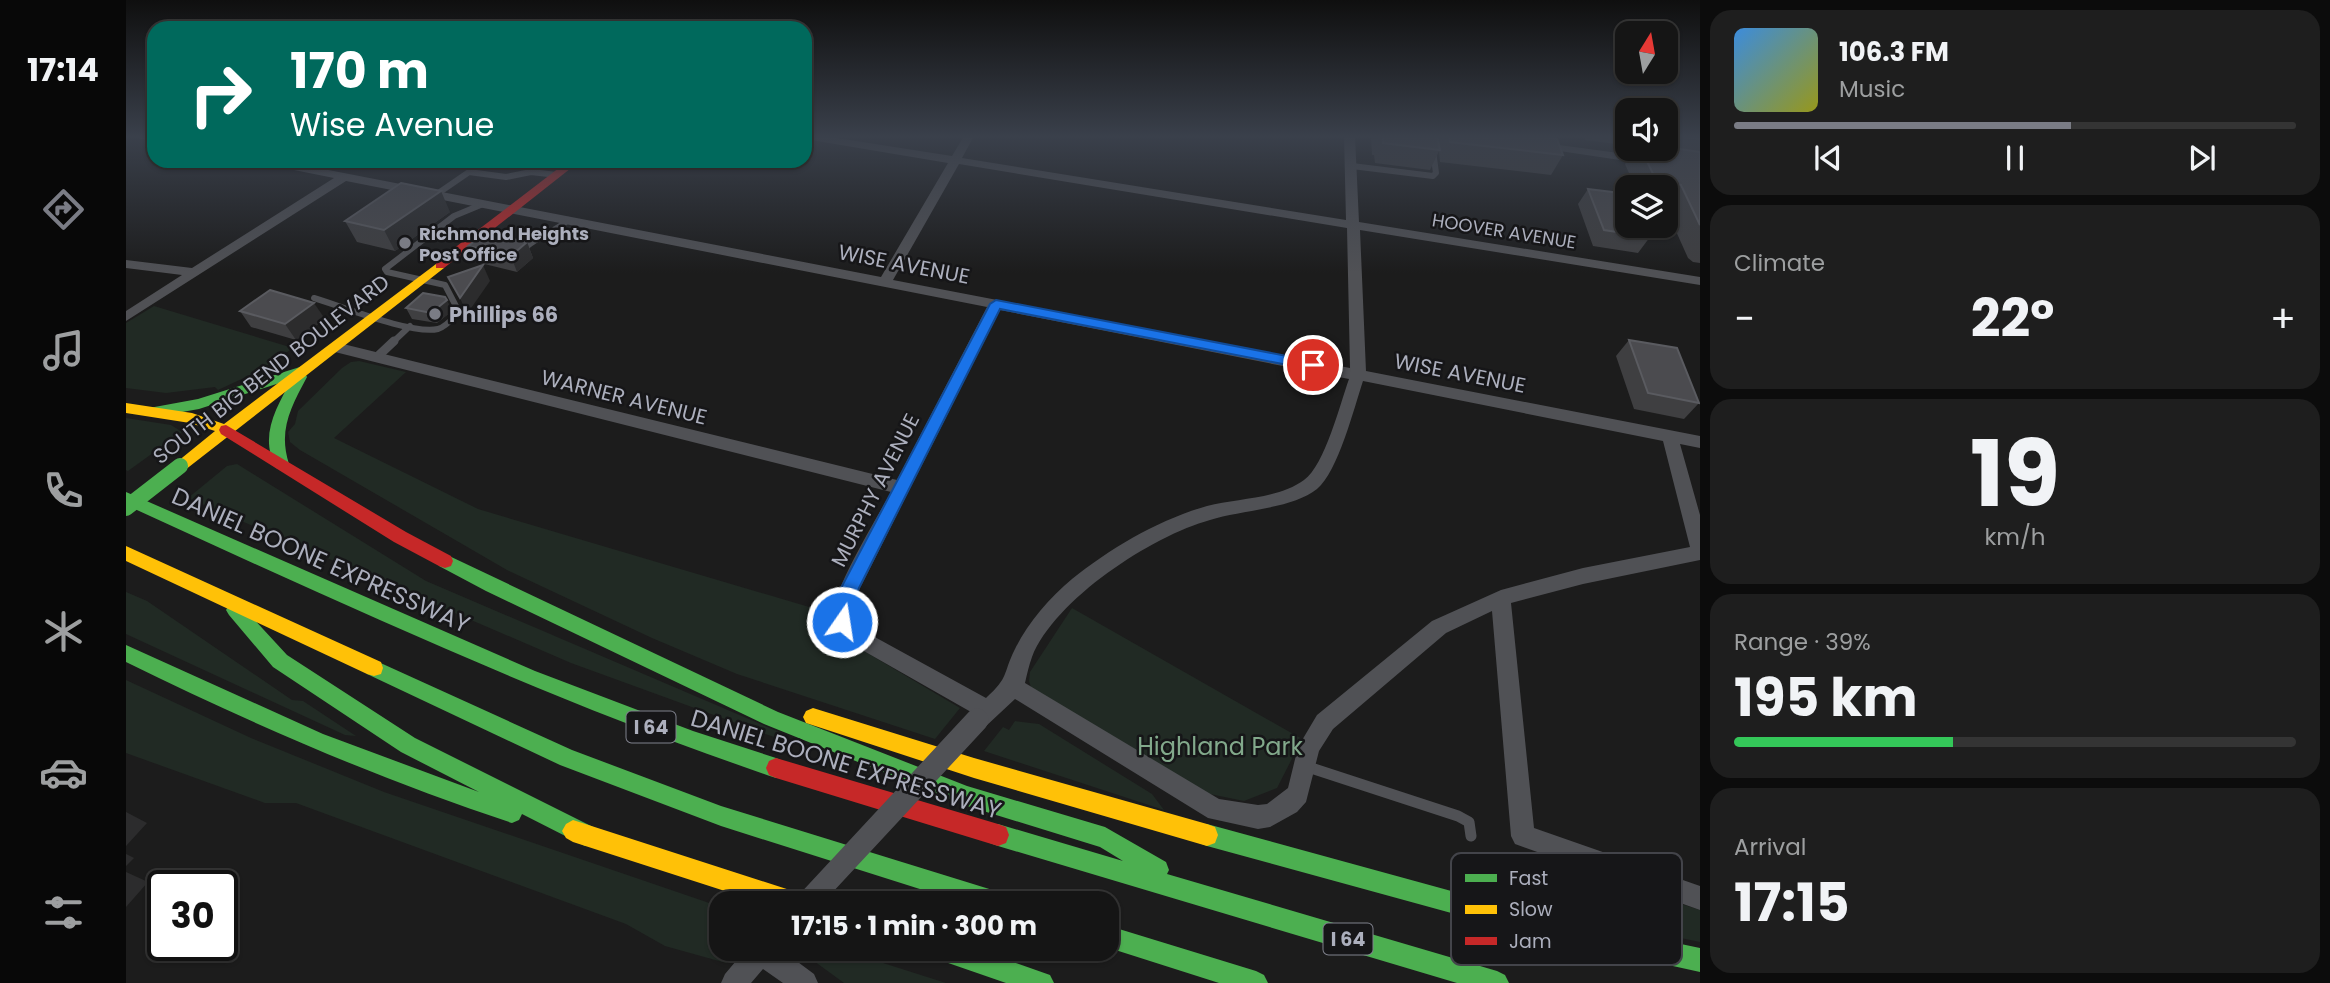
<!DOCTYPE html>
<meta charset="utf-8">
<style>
:root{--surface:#151515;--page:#1e1e1e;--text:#f1f3f6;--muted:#9d9fa0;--line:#343434;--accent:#7a7c85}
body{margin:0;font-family:Poppins,sans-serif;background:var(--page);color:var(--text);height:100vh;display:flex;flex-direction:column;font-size:26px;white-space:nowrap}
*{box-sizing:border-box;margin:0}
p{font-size:23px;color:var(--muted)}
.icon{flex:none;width:38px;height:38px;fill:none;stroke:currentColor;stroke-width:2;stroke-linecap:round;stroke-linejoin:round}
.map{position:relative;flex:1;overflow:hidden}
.details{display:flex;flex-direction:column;gap:10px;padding:10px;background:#0c0c0c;width:630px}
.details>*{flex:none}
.guide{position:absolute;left:21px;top:21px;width:665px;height:147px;border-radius:21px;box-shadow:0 2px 5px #0004,0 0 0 2px var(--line);background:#00695c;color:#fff;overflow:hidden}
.needle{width:46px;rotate:11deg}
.tools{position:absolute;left:1489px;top:21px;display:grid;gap:14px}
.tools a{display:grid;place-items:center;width:63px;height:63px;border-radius:14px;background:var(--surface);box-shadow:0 2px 5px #0004,0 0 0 2px var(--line);font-size:35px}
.speed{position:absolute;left:21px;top:870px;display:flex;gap:14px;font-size:35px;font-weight:700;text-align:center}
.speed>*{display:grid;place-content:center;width:91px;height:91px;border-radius:50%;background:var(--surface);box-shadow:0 2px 5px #0004,0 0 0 2px var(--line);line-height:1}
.speed .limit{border:4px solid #111;border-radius:10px;background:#fff;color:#111}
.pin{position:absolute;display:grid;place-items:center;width:60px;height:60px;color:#fff;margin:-30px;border:4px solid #fff;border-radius:50%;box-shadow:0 2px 7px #0007}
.me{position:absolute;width:77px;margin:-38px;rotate:13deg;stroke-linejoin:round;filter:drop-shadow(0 0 5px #0008)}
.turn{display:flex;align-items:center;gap:24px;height:147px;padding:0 28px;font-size:32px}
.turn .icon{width:91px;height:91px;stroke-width:2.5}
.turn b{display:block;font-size:49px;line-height:60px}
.big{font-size:52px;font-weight:700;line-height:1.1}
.details .tile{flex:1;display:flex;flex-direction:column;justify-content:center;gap:10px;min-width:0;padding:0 24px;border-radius:21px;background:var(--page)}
.details .dial{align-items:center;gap:0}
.dial b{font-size:91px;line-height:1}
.song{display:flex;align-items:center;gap:21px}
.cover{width:84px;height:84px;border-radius:10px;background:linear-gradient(135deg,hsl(210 70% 55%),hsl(60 70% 35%))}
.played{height:7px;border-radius:4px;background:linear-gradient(90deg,var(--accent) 60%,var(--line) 60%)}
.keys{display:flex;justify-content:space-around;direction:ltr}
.heat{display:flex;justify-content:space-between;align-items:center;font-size:38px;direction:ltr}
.charge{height:10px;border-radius:5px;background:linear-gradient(90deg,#34c759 39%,var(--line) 0)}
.trip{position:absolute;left:583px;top:891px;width:410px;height:70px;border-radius:21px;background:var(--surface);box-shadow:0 2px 5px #0004,0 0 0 2px var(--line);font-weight:700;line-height:70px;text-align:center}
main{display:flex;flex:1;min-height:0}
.tab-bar{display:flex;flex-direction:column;width:126px;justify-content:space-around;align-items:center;background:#080808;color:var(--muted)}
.tab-bar .icon{width:49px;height:49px}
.tab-bar .active{color:var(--accent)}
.tab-bar b{font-size:32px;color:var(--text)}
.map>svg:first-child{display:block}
.green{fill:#212a24}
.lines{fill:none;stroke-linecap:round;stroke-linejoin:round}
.lane-far2{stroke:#505155;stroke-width:6}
.lane-far1{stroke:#505155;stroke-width:9}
.lane{stroke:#505155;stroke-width:11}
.street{fill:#505155;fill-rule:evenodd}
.fast{fill:#4caf50;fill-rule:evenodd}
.slow{fill:#ffc107;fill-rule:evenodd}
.jam{fill:#c62828;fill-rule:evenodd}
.street-bridge{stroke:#505155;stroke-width:23}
.fast-bridge{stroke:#4caf50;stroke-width:16}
.wall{fill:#3f3f41}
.shaded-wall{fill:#2c2c2d}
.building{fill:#4b4b4f;stroke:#5a5b60;stroke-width:2}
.route{fill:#1a73e8;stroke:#114b97;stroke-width:2}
.poi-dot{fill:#7a7c85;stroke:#161618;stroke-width:2.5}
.labels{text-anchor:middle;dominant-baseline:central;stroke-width:5;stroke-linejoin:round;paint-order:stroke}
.far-street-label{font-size:18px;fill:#acafbd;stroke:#161618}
.far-poi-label{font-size:18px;font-weight:bold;fill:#acafbd;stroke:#161618;text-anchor:start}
.shield{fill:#161618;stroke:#7f818c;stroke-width:2}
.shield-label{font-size:19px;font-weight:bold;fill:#acafbd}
.street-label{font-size:21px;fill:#acafbd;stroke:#161618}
.poi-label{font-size:21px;font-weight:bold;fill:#acafbd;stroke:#161618;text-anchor:start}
.near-street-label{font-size:24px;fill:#acafbd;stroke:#161618}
.near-park-label{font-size:24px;fill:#82a98b;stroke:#161618}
.key{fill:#161618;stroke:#43444a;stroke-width:2}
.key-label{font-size:19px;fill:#acafbd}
</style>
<main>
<nav class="tab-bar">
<b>17:14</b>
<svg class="icon active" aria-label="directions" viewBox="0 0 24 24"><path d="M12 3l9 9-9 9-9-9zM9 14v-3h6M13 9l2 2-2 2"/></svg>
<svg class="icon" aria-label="music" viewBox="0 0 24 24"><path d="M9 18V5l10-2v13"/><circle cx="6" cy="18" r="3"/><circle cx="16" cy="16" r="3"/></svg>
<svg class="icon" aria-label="phone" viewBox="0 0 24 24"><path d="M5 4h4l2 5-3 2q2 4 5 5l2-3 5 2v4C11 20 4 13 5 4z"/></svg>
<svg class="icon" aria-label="climate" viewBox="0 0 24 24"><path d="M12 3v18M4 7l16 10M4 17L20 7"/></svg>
<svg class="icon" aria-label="car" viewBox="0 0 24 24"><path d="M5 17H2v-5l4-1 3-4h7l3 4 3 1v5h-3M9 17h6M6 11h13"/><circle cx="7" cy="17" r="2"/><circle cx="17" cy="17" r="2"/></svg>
<svg class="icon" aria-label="filters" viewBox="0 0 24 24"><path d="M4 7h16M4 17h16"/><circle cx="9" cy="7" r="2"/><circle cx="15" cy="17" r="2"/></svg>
</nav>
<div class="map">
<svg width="1574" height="983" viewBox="0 0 1574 983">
<rect width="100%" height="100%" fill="#1c1c1c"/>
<path class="green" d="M28 306 167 348 135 370 92 390 89 387 40 393 0 388V323Z
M233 361 280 372 208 438 352 509 700 612 704 626 711 635 834 708 809 739 611 674 526 638 381 570 174 450 164 442 162 432 169 424 172 411 216 368 225 362Z
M0 418 45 425 56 432 2 471 0 470Z
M111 464 300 581 653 732 648 737 445 663 62 498 101 466Z
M0 592 21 601 166 700 177 701 230 736 219 735 0 634Z
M946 608 1176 739 1151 788 1118 801 1079 793 906 690 903 681 904 672Z
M0 680 125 738 258 792 595 907V948L613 949 600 963 539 946 500 924 170 803H139L0 753Z
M889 721 913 724 1026 794 1038 810 858 751 877 727 883 730Z
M1401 854 1574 910V942L1405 907Z
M682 949H713L820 983H718L677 953Z"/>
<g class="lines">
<path class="lane-far2" d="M1226 166 1307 176 1310 173 1305 136
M311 194 343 172 380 177 405 172 431 175
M400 247C414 235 429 232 442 220
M188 298C215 306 286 335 312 329 320 327 327 318 333 312L319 285 261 272 259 269 328 216 357 204
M266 343 284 326"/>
<path class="lane-far1" d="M251 357 268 341"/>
<path class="lane" d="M1179 766 1332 816 1343 822 1345 836"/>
<path class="street" d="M10 136H28V142L12 138Z
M679 136H698L826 156 838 136H848L836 158 1220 220 1218 136H1229L1233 222 1574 277V285L1234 230 1240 371 1574 436V448L1554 444 1574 515V560L1457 584 1385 603 1408 828 1574 886V910L1389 844 1385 836 1366 611 1320 633 1207 729 1193 751 1180 802 1171 812 1144 827 1132 829 1082 818 889 699 859 727 851 730 843 727 840 720 845 712 722 642C716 636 707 630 706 621 703 595 751 518 765 492L209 352 202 347 209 342 771 480 861 307 220 181 0 321V311L56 275 0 268V260L66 268 208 178 138 164 132 161H156L755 277 822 163 679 139ZM833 164 1221 228 1224 368 767 280ZM874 310 1223 379C1214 404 1199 465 1178 480 1152 499 1111 498 1081 506 1032 520 985 548 946 579 923 598 902 623 889 649 876 675 884 676 860 698L736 630 726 620V611L734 588ZM1237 381 1537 441 1564 547 1457 568 1375 590 1306 621 1191 715 1172 747 1162 788 1141 804 1132 805 1093 799 899 683C901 674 903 665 906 657 929 599 1026 536 1084 520 1115 510 1166 509 1191 489 1212 472 1228 408 1237 381Z
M1411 142 1574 164V172L1407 147V143Z
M621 948H653L688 974 692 983H657L637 969 625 983H595L599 974Z"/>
<path class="fast" d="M177 366 184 371 180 375 181 377C165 407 152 430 163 464L155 470 150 468C133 436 150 408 166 379L73 409 28 417 21 412 23 408 72 399Z
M0 492 409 671 567 731 650 758 657 761 660 768 657 775 650 778C427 702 214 603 0 505Z
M319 554 652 712 841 786 979 827 1040 862 1043 870 1041 874 1371 971 1379 975 1383 983H1331L872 846 864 843 861 835 864 827 872 824 997 861 974 847 841 806 638 724 360 591 313 566 311 561 313 556Z
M109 603 115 605 161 655 289 738 467 827 470 835 467 843 459 846 396 814 393 820 386 823C253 779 126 724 0 662V645L197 734 353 792 275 752 147 667 103 615 100 610 103 605Z
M248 660 446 750 595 806 873 892 881 895 884 903H838L595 826 434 765 241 674 239 668 241 662Z
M1081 824 1402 912 1574 948V972L1402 934 1081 846 1073 843 1070 835 1073 827Z
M980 925 1130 971 1138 975 1142 983H1093L980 947Z
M799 948H847L924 975 928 983H880L802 956Z"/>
<path class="slow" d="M314 261 318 262V268L59 470H49L46 466 89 431 64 423 0 413V403L66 413 98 424Z
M0 546 255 662 257 668 255 674 248 676 241 674 0 561Z
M687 708 848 758 1081 824 1089 827 1092 835 1089 843 1081 846 848 778 680 723 677 717 680 711Z
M447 820 670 892 678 895 681 903H636L447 842 440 838 436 831 440 824Z"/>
<path class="jam" d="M442 161H454L318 268H310V262Z
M100 425 280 532 325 556 327 561 325 566 319 568 313 566 268 542 95 434 93 430 95 426Z
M650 758 872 824 880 827 883 835 880 843 872 846 650 778 643 775 640 768 643 761Z"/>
<path class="street-bridge" d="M681 903 851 720"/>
<path class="fast-bridge" d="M0 508 54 466"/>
</g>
<path class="wall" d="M1245 136H1420L1437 155 1425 175 1314 162 1313 151 1304 170 1249 163 1248 155H1246Z
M1458 136H1502V149H1540V136H1574V263L1567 262 1562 258 1540 209V187H1509L1499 164 1506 153 1493 151 1490 144 1459 140Z
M360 161H413L406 166 395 168Z
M1462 189 1524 237 1512 253 1467 246 1452 204Z
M324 212 269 251 231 242 219 221Z
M401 242 407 258 391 272 350 262 342 246Z
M280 308 326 311 311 323 286 319Z
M114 311 199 319 170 340 125 327Z
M1503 340 1573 403 1558 419 1508 409 1490 356Z"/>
<path class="shaded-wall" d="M393 161H413L406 166 395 168Z
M315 191 324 212 269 251 258 230Z
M401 242 407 258 391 272 385 256Z
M357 265 364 281 341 314 334 298Z
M321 300 326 311 311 323 305 313Z
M188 303 199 319 170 340 159 324Z
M0 812 21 823 0 846Z
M0 854 8 858 0 866Z
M0 872 22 882 0 907Z"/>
<path class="building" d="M1257 136H1311L1314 150 1257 143Z
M1323 136H1420L1421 137 1431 139 1437 155 1324 142Z
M1548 136H1574V139Z
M1540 147 1574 152V225L1555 185 1531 182 1515 149H1540Z
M275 183 315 191 258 230 219 221Z
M1462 189 1502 194V226H1519L1524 237 1478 230Z
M359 233 401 242 385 256 342 246Z
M357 265 334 298 322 277Z
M144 290 188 303 159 324 114 311Z
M297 293 319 297 321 300 305 313 280 308Z
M1503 340 1551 348 1573 403 1522 393Z"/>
<linearGradient id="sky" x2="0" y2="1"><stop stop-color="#0f0f0f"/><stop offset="0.5" stop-color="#3a404b"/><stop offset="1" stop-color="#3a404b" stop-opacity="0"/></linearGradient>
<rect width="1574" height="273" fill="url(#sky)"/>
<path class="route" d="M870 300 1187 361 1194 365 1187 370 874 309 733 588 725 611 723 628 716 630 710 628 707 611 715 588 864 304Z"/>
<g class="poi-dot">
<circle cx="279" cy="243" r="7"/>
<circle cx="309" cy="314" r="7"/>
</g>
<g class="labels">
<g class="far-street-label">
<text transform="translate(1378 231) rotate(9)">HOOVER AVENUE</text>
</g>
<g class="far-poi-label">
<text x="293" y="233">Richmond Heights<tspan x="293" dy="21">Post Office</tspan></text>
</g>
<g class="shield">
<rect x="500.5" y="711.5" width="49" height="31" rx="5"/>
<rect x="1197.5" y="923.5" width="49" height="31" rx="5"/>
</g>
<g class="shield-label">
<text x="525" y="727">I 64</text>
<text x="1222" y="939">I 64</text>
</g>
<g class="street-label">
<text transform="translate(778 264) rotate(11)">WISE AVENUE</text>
<text transform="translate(145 369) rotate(-38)">SOUTH BIG BEND BOULEVARD</text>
<text transform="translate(1334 373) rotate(11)">WISE AVENUE</text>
<text transform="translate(498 397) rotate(14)">WARNER AVENUE</text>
<text transform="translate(749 490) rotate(-63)">MURPHY AVENUE</text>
</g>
<g class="poi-label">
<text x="323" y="314">Phillips 66</text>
</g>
<g class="near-street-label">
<text transform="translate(195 560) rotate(24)">DANIEL BOONE EXPRESSWAY</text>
<text transform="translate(720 764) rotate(17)">DANIEL BOONE EXPRESSWAY</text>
</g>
<g class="near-park-label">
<text x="1094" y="746">Highland Park</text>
</g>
</g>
<rect x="1325" y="853" width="231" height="112" rx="10" class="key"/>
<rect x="1339" y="874" width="32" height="8" fill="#4caf50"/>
<rect x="1339" y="905" width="32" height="9" fill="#ffc107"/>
<rect x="1339" y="937" width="32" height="8" fill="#c62828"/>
<g class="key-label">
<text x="1383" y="885">Fast</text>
<text x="1383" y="916">Slow</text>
<text x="1383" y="948">Jam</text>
</g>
</svg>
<div class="tools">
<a><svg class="needle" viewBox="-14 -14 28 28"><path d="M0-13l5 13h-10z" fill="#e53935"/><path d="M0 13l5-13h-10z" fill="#9d9fa0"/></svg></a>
<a><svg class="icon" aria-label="sound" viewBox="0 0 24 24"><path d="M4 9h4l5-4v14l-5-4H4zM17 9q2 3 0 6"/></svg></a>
<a><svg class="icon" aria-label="layers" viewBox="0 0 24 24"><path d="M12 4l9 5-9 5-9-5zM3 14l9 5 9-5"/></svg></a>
</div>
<div class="speed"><div class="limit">30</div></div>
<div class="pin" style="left:1187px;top:365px;background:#d93025"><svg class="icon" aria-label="arrive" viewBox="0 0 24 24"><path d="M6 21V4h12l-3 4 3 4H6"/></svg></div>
<svg class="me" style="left:716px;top:622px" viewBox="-20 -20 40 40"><circle r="17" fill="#1a73e8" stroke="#fff" stroke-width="3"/><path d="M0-11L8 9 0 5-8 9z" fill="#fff"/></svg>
<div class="trip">17:15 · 1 min · 300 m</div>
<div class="guide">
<div class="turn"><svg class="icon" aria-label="right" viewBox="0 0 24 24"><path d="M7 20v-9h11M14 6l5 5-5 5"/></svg><div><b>170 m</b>Wise Avenue</div></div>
</div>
</div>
<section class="details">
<div class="tile">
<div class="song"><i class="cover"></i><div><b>106.3 FM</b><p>Music</p></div></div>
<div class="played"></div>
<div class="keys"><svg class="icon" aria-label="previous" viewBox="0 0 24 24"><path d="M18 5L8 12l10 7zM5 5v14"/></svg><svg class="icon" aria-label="pause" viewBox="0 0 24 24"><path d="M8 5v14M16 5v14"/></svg><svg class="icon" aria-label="next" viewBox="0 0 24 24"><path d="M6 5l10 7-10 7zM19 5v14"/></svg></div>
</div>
<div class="tile"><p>Climate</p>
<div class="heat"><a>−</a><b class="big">22°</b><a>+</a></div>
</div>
<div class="tile dial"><b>19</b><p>km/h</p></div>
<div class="tile"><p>Range · 39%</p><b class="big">195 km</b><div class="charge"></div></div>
<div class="tile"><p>Arrival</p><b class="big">17:15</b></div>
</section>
</main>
